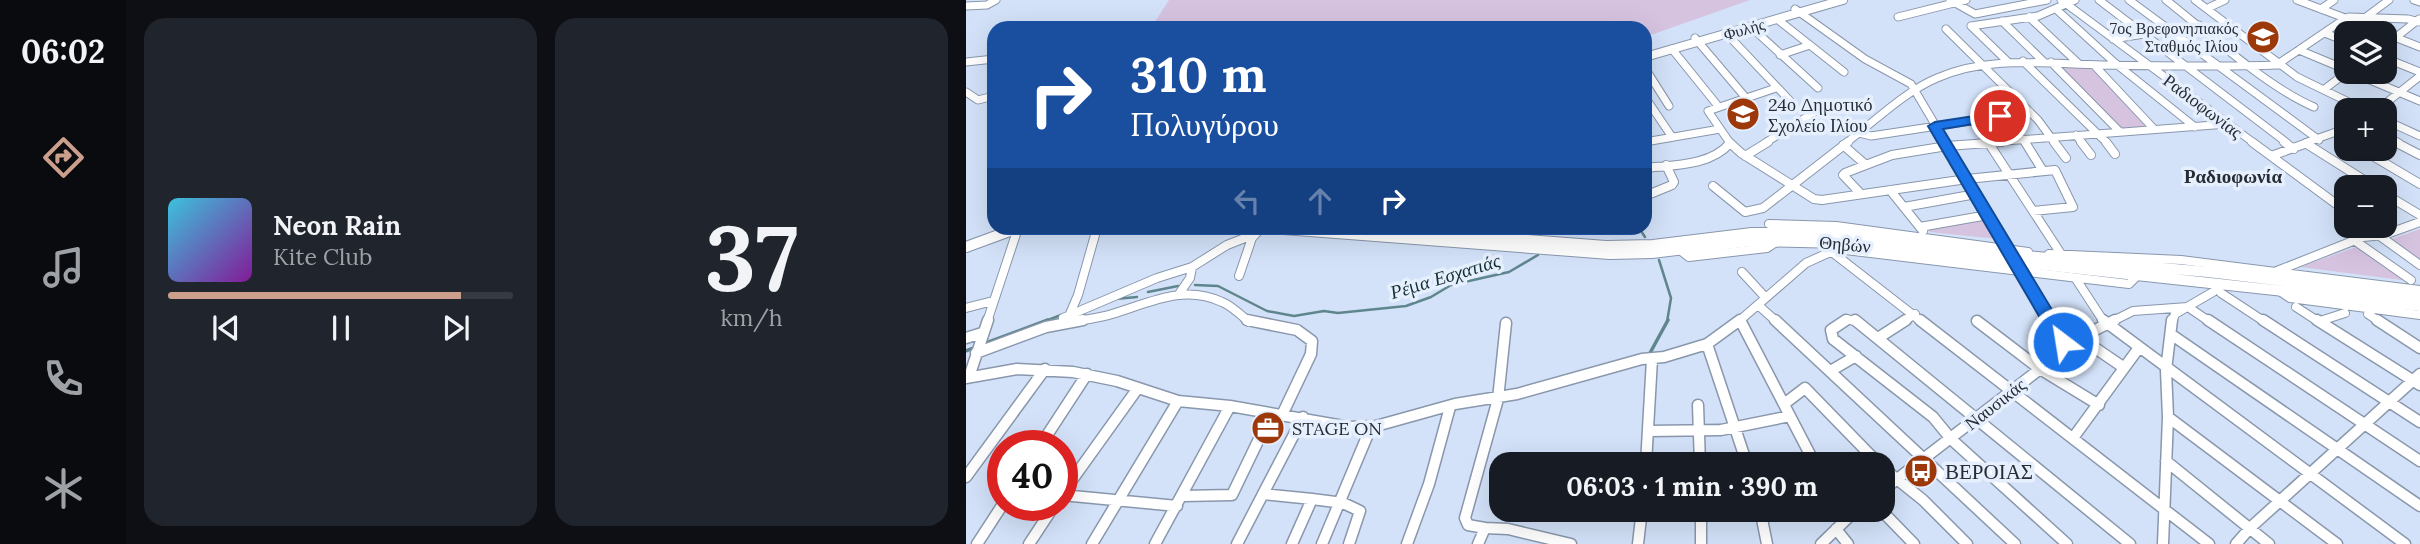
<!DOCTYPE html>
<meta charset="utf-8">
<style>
:root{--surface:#171b24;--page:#20242c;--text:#f1f3f6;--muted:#9ea1a6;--line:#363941;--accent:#cb9f8c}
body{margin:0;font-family:Lora,serif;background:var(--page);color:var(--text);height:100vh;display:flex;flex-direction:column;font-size:26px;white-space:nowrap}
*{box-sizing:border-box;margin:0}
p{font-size:23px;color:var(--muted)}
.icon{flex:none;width:38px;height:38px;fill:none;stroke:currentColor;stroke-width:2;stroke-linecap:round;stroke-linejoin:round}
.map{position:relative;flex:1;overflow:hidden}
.side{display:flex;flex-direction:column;gap:18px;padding:18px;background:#0d0f14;width:840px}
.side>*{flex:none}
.top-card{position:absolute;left:21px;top:21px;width:665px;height:214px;border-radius:21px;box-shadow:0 7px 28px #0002;background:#1a4fa0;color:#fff;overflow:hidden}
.tools{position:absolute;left:1368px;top:21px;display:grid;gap:14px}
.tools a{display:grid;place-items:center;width:63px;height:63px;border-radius:14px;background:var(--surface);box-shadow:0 7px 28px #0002;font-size:35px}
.speed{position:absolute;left:21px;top:430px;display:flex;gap:14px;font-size:35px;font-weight:700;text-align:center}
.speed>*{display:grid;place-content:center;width:91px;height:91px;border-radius:50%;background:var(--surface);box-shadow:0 7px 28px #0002;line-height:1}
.speed .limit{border:10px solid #d22;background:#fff;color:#111}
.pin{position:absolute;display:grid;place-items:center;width:60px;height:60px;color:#fff;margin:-30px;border:4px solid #fff;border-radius:50%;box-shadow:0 2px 7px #0007}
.me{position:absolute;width:77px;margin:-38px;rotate:329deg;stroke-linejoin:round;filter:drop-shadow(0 0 5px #0008)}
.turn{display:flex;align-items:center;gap:24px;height:147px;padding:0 28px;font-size:32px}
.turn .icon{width:91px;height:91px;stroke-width:2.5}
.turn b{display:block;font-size:49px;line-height:60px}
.lanes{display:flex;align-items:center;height:66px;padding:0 28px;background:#0003;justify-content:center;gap:35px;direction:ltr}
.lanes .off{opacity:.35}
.side .card{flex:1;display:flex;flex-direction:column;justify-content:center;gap:10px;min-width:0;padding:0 24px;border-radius:21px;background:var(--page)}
.side .dial{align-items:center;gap:0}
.dial b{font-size:91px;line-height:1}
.song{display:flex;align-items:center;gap:21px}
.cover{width:84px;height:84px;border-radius:10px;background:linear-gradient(135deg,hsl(190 70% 55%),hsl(290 70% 35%))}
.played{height:7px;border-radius:4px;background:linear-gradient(90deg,var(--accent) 85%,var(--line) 85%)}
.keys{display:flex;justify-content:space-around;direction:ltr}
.side .tiles{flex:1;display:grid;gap:18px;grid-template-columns:repeat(2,1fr)}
.trip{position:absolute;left:523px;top:452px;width:406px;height:70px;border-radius:21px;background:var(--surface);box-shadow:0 7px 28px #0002;font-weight:700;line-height:70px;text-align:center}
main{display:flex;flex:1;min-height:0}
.dock{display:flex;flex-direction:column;width:126px;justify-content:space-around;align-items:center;background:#090b0e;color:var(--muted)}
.dock .icon{width:49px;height:49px}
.dock .active{color:var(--accent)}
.dock b{font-size:32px;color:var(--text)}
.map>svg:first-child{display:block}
.green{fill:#d6c3e0}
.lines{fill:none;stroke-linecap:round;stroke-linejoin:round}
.stream-far1{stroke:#5f868c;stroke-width:2.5}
.stream{stroke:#5f868c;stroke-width:3.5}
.minor-far2-casing{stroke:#8997ac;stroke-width:9}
.minor-far1-casing{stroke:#8997ac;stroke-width:10}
.minor-casing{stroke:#8997ac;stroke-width:13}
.major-far1-casing{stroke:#8997ac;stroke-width:10}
.major-casing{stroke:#8997ac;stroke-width:12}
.minor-far2{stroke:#fff;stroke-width:7}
.minor-far1{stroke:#fff;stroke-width:8}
.minor{stroke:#fff;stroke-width:10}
.major-far1{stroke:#fff;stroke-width:8}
.major{stroke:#fff;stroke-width:10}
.route{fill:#1a73e8;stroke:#114b97;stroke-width:2}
.labels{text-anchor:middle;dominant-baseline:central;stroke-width:7;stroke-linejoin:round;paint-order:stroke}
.far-poi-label{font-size:16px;fill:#262c34;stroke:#e6effd;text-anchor:end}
.far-street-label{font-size:16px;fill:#262c34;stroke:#e6effd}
.poi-label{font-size:18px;fill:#262c34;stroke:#e6effd;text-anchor:start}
.street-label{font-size:18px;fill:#262c34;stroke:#e6effd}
.neighbourhood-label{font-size:19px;font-weight:bold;fill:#262c34;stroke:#e6effd}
.water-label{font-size:19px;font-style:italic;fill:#132f31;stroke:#e6effd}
.near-poi-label{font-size:21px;fill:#262c34;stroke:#e6effd;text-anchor:start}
</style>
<main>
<nav class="dock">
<b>06:02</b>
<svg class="icon active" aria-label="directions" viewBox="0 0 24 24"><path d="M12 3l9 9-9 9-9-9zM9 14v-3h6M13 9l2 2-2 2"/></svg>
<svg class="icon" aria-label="music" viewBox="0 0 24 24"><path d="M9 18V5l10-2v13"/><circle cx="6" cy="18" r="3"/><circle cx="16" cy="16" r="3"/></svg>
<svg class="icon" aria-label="phone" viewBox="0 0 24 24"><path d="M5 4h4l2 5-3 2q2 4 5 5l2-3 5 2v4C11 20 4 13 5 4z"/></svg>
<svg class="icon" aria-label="climate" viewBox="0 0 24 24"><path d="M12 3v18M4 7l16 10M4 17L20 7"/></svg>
</nav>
<section class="side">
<div class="tiles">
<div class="card">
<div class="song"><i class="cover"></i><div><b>Neon Rain</b><p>Kite Club</p></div></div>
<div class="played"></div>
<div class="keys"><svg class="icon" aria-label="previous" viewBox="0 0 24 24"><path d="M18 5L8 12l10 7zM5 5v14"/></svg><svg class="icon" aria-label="pause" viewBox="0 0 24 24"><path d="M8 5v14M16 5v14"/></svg><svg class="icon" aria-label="next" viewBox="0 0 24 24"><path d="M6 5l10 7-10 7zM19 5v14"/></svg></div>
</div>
<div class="card dial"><b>37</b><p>km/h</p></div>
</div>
</section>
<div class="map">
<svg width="1454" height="544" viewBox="0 0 1454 544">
<rect width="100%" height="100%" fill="#d3e2f9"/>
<path class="green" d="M203 0H784L679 37V28H185Z
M1092 65 1126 67 1182 127 1156 129Z
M1019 218 1031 239 964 232 963 229Z
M1454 229V259L1426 239Z
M1393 246 1443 281 1334 267Z"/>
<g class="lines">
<path class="stream-far1" d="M673 228 679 237
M693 260 705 298 701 322
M229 285 252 286 301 311 328 316 358 311 372 313 440 306 465 297 485 285 543 272 572 255
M182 292 212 286
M149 299 171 297
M77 322 95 315"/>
<path class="stream" d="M20 343 82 320
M0 351 10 347
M684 353 702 320"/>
<defs>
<path id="minor-far2" d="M984 0 1009 14 1081 0
M1095 0 1288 143
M1133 0 1321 143
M1163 0 1353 140
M1200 0C1242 33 1301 87 1348 107
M1229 0 1331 77 1399 110
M1331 0 1419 33
M1448 0 1454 2
M0 6 21 5 30 0
M1244 7 1259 0
M829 9 899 59 945 84 980 143
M1355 9 1368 0
M1091 10 1149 63 1229 127
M932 17 1000 0
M1063 17 1113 64
M1383 17 1442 19 1454 22
M1400 17 1423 0
M811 19 878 72
M1036 21 1078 62
M1005 26 1072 16 1109 0
M1005 26 1042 62
M785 27 852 88
M980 29 1072 120 1089 143
M1359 33 1381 42
M761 34 826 103
M1426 36 1454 47
M729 38 780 98
M1147 39 1233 25
M1419 46 1453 19
M706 49 752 106
M1333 50 1381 70
M814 55 844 45
M1419 58 1454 72
M1057 61 1141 143
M0 62 28 59
M1085 62 1154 132
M1315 62 1380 18
M1128 65 1188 129
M679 68 703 106
M1385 72 1454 101
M1360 88 1381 72
M0 92 12 100 28 96
M679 97 706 137
M1411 110 1454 76
M1008 120 1023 143
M1419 120 1454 136
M893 133 905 136 1064 112
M1110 135 1116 143
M1419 136 1433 143
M1057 139 1060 143
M679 142 754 129
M764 143 742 111 810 88
M799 143 852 110H861
M880 143C909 121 938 92 971 78 1023 55 1081 64 1136 65 1195 66 1254 67 1313 65
M1014 143 1261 124
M1339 143 1381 128"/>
<path id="minor-far1" d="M763 142 775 153 848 199 856 200 1001 179 1089 170 1107 207 1067 211
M979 142 1043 250
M1022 142 1095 254
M1059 142 1077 171
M1088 142 1100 158
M1115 142 1125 155
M1140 142 1149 154
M1286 142 1381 212
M1318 142 1328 149
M1429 142 1454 155
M1341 144 1409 187
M877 145 900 165
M1395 149 1454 184
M779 156 802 142
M1305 156 1344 142
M679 168C707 165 745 166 764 143
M747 186 779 212 797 208 882 142
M924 190 957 231
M895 194 877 175 879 173 926 155 981 146 1036 142
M1419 194 1454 215
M679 196 706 185 708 182 700 165
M938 207 1010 194
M803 224 870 226 1062 252
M1400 226 1454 265
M954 227 1022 215
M1388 240 1445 280
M714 250 723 257 801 248 813 240
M866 252 956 322
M1083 254 1215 260 1454 290
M1054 269 1085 322
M1311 271 1397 237 1418 235 1454 222
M776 272 799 297
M273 276 286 238 295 228
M1110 279 1138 322
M1247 283 1255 293 1299 322
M1312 290 1324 298 1454 315
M213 294 224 278 226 267
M792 305 811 322
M1330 307 1353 322
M0 308 27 301
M1402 314 1414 322
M103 316 112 295 131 228
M97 318 191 278 226 267 261 245 289 234
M1354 321 1379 313
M21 322 52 228
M108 322C120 319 134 318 146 314 183 303 217 284 256 302 266 306 275 315 283 322
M772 322 840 263 871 249 1163 284 1173 274
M877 322 881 319 891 322
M937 322 949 314
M1145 322 1167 311 1222 307 1244 322
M1206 322 1209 314 1247 292"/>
<path id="minor" d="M281 320 331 330 346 341 345 354 316 415
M774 320 849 464
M809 320 1049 544
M880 320 865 330 867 339 967 417 985 439 1101 544
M889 320 1164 544
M954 320 1243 544
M1084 320 1097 346
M1137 320 1439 544
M1242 320 1454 461
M1297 320 1454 422
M1351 320 1454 385
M1411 320 1454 348
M1011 321 1074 369 1133 405
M1206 335 1454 506
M1113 337 1157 367
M0 338 16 333
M912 338 940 320
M741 344 781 464
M10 353 80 327 117 320
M866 370 890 356
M3 377 22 320
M0 378 51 369 107 372 151 381 212 401 264 406 383 427 410 426 489 404 551 394 676 359 698 357 741 344 774 320
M818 404 839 388 913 464
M732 405 734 464
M1202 417 1371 544
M684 431 755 430 824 416
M1107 438 1172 349
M74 446 121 374
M1200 461 1303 544
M680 464 686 359
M917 468 957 500 1001 544
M0 477 79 369
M917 490 1074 369 1097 346 1149 320
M96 494 172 388
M297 494 346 499
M96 495 211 506
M217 496 266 495 305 414
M735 509V544
M794 509 801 544
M874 509 879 520
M914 509 948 544
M519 528 542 529 605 544
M870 529 882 544
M11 544 37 504
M63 544 88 506
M126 544 212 401
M189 544 264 406
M271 544 337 417
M326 544 346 499 377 503 394 511 383 544
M356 544 405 427
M441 544 463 484 484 407
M512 544 519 528 502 525 499 518 532 399 540 323
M672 544 676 509
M855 544 891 509
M1197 544 1202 417 1200 370 1206 320
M1270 544 1284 528 1454 374"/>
<path id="major-far1" d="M679 57 877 0"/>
<path id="major" d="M303 228 644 254 686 253 785 241 877 243 1454 306
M400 228 640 246 687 245 786 233H856L1025 253 1242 272 1454 297
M0 247 52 228"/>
</defs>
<use href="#minor-far2" class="minor-far2-casing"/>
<use href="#minor-far1" class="minor-far1-casing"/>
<use href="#minor" class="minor-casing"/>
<use href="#major-far1" class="major-far1-casing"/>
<use href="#major" class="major-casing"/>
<use href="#minor-far2" class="minor-far2"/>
<use href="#minor-far1" class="minor-far1"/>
<use href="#minor" class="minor"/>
<use href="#major-far1" class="major-far1"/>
<use href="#major" class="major"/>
</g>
<path class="route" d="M1034 112 1040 116 1038 119 977 129 1103 338 1106 342 1103 347H1091L962 126 969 122Z"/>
<defs>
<symbol id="school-disc" viewBox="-11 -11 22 22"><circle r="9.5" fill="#9d380a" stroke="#e6effd"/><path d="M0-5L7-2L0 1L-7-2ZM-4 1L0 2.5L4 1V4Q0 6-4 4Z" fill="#fff"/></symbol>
<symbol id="office-disc" viewBox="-11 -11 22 22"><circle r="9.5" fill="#9d380a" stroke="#e6effd"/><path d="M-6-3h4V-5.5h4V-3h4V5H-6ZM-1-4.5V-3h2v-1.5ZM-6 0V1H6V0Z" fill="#fff"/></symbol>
<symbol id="bus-disc" viewBox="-11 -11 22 22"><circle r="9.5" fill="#9d380a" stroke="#e6effd"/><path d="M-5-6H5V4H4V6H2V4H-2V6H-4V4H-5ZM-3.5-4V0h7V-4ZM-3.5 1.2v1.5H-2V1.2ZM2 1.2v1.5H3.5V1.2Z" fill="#fff"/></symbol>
</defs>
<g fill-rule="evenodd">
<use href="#school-disc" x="1278" y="18" width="38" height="38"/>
<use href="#school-disc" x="758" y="95" width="38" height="38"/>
<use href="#office-disc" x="283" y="409" width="38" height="38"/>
<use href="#bus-disc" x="936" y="452" width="38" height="38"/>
</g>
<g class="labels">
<g class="far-poi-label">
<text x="1272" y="28">7ος Βρεφονηπιακός<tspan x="1272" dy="18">Σταθμός Ιλίου</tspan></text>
</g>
<g class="far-street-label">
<text transform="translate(778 29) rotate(-16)">Φυλής</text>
</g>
<g class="poi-label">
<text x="802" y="104">24ο Δημοτικό<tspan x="802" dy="21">Σχολείο Ιλίου</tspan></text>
<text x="326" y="428">STAGE ON</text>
</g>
<g class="street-label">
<text transform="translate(1237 106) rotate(37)">Ραδιοφωνίας</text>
<text transform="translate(879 244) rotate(5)">Θηβών</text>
<text transform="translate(1029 404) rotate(-38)">Ναυσικάς</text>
</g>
<g class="neighbourhood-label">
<text x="1267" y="176">Ραδιοφωνία</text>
</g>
<g class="water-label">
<text transform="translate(479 276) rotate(-17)">Ρέμα Εσχατιάς</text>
</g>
<g class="near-poi-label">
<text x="979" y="471">ΒΕΡΟΙΑΣ</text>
</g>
</g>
</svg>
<div class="tools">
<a><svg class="icon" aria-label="layers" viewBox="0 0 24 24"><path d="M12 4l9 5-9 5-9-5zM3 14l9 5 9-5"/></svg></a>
<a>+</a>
<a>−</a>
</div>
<div class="speed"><div class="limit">40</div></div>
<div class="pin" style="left:1034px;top:116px;background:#d93025"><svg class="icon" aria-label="arrive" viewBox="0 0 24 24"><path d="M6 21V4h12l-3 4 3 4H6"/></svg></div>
<svg class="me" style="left:1097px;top:342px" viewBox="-20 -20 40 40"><circle r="17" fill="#1a73e8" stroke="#fff" stroke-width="3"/><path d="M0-11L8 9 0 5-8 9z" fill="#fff"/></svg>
<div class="trip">06:03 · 1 min · 390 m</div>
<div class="top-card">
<div class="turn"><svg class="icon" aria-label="right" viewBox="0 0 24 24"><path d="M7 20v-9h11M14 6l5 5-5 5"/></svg><div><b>310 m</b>Πολυγύρου</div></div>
<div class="lanes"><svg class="icon off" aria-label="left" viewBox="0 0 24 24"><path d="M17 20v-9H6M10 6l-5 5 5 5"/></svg><svg class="icon off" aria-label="ahead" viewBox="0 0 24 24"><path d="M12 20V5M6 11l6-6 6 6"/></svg><svg class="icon" aria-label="right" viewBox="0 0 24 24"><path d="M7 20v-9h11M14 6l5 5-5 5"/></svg></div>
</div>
</div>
</main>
